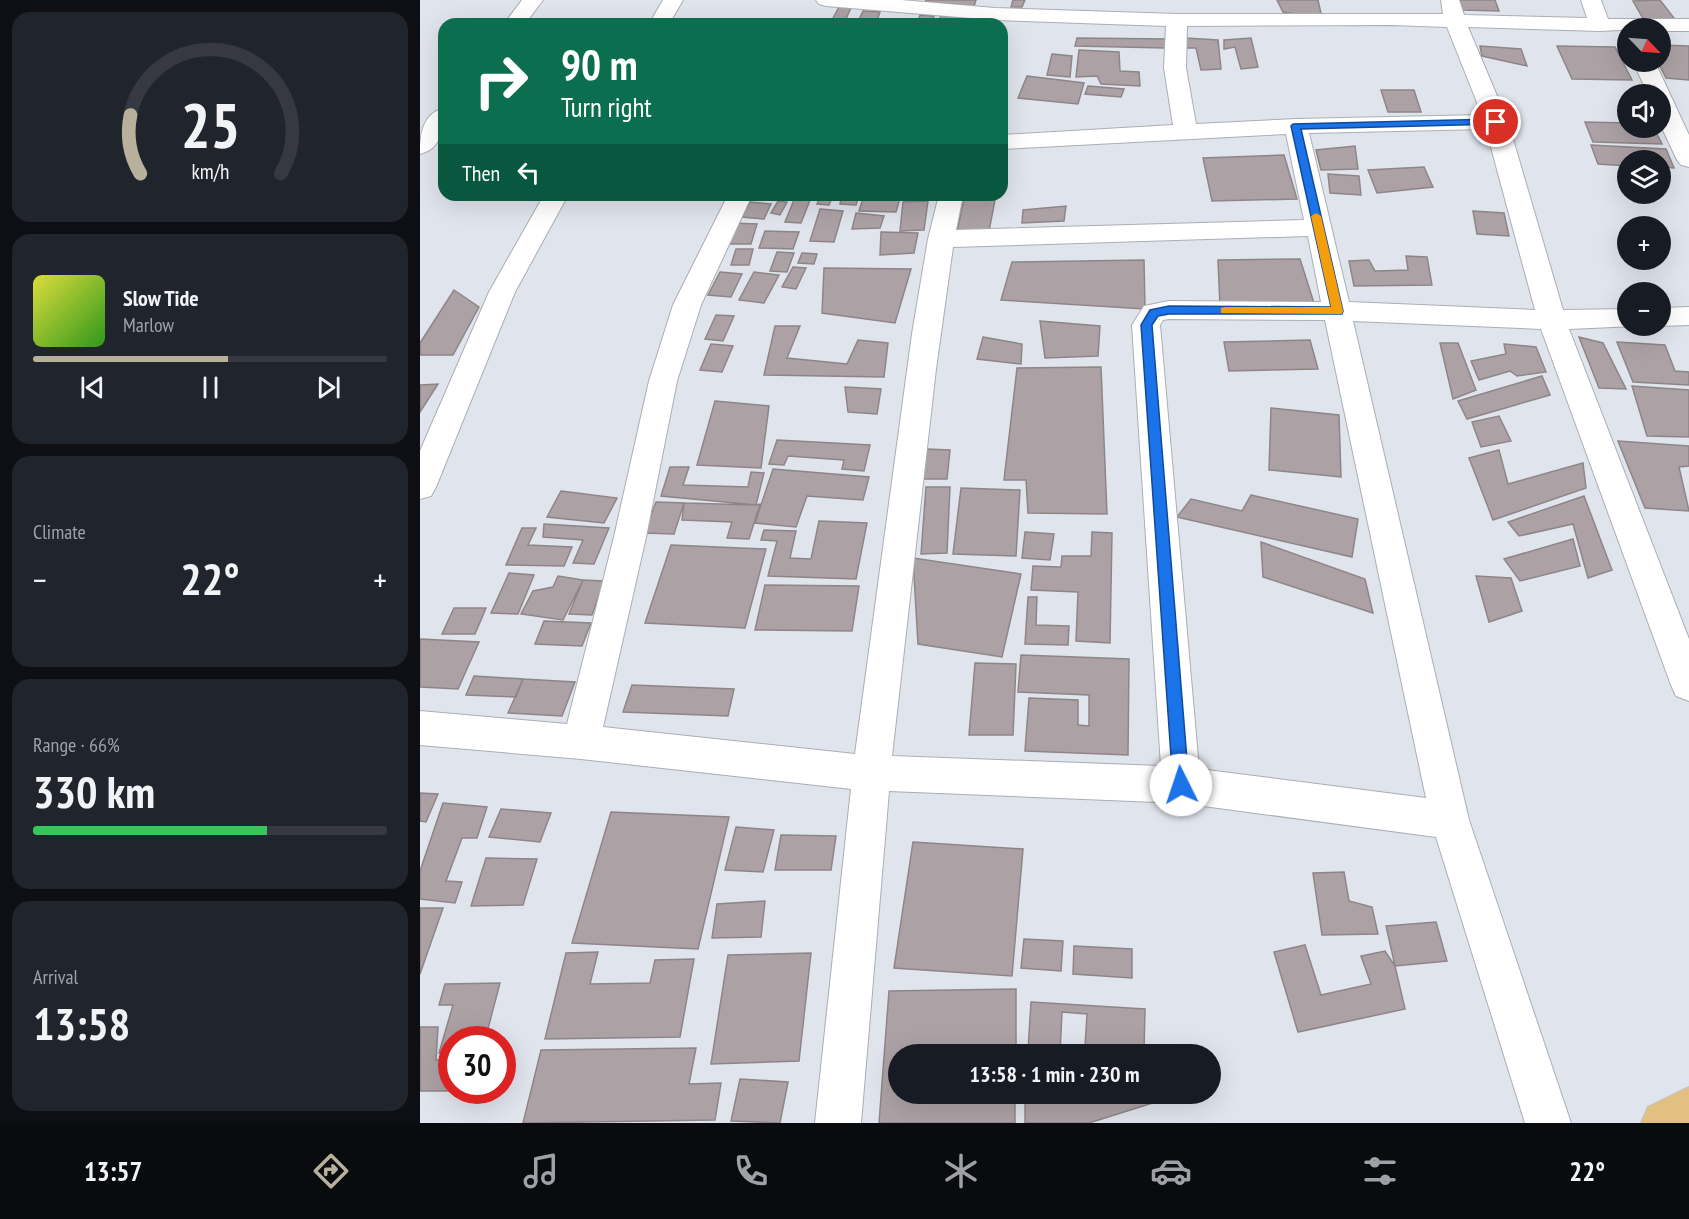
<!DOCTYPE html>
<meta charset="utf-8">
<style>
:root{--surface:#171b24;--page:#20242c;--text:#f1f3f6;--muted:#9ea1a6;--line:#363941;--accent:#b7b19c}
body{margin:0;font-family:"PT Sans Narrow",sans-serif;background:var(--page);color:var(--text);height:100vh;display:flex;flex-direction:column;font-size:22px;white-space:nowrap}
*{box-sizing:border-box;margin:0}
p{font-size:20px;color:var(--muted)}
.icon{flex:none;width:33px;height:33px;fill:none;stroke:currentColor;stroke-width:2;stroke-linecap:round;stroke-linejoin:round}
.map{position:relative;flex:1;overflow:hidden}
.side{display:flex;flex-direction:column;gap:12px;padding:12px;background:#0d0f14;width:420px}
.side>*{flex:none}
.top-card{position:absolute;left:18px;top:18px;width:570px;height:183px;border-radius:18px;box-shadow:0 6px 24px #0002;background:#0b6e4f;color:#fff;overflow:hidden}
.needle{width:39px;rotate:115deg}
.tools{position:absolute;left:1197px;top:18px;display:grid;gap:12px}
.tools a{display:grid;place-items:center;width:54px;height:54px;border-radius:50%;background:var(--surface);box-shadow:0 6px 24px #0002;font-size:30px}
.speed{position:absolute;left:18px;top:1026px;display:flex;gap:12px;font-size:30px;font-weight:700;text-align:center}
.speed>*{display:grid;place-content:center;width:78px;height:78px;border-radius:50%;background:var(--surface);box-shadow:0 6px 24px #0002;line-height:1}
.speed .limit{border:9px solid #d22;background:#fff;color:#111}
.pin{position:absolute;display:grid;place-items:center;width:51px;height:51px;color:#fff;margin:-26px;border:3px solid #fff;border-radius:50%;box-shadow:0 2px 6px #0007}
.me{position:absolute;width:66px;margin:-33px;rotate:356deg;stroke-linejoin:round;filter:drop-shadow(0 0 4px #0008)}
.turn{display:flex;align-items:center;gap:21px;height:126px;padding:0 24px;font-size:27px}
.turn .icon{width:78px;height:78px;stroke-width:2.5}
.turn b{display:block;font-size:42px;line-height:51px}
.then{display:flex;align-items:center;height:57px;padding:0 24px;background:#0003;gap:12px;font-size:22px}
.big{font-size:45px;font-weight:600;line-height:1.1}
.side .tile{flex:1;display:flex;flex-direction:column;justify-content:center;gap:9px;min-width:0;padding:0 21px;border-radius:18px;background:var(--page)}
.side .dial{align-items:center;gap:0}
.dial svg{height:156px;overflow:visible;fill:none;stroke:var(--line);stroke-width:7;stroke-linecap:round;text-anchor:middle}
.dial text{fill:var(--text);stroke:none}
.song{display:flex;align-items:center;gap:18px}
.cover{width:72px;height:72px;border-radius:9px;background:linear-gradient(135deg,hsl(60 70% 55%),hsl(110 70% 35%))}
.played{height:6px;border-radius:3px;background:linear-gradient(90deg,var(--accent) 55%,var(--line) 55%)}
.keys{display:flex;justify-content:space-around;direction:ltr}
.heat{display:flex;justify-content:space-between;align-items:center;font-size:33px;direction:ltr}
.charge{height:9px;border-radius:4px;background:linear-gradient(90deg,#34c759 66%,var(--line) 0)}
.trip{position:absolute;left:468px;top:1044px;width:333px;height:60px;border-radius:30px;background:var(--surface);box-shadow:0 6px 24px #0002;font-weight:600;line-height:60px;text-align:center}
.tabs{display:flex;height:96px;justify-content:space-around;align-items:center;background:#090b0e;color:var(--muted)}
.tabs .icon{width:42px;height:42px}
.tabs .active{color:var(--accent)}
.tabs b{font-size:27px;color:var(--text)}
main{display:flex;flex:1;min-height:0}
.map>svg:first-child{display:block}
.building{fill:#aca2a6;stroke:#8e8588;stroke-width:1.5}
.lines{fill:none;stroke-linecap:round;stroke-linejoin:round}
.minor-casing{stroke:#aaaeb5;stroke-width:2}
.highway-casing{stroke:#c3c4c4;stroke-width:2}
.minor{fill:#fff;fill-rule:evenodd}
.highway{fill:#e2c080;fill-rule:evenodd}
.route{fill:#1a73e8;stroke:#114b97;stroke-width:1.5}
.slow{fill:#f59e0b}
</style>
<main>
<section class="side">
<div class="tile dial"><svg viewBox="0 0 100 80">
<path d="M14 69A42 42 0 1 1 86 69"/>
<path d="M14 69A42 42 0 0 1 9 39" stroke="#b7b19c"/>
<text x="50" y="56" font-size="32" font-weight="700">25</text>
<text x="50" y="72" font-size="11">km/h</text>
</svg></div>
<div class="tile">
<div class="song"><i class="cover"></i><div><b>Slow Tide</b><p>Marlow</p></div></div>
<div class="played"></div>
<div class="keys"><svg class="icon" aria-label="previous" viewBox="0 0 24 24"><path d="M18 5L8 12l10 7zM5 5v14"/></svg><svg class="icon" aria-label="pause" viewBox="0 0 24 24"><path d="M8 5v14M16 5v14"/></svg><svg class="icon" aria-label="next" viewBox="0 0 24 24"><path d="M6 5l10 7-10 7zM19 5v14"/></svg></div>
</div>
<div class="tile"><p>Climate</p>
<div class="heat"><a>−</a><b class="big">22°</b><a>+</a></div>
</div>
<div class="tile"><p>Range · 66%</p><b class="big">330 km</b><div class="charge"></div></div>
<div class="tile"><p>Arrival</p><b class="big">13:58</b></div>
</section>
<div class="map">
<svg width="1269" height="1123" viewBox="0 0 1269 1123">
<rect width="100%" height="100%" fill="#e0e4ec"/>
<path class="building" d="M506 0H556L554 6 505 2Z
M593 0H605L602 7H591Z
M857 0H898L902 18 863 12Z
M1039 0H1075L1079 11 1042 10Z
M1240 0 1257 22H1225L1213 1Z
M419 7 431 8 425 21 412 20Z
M443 11 460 12 456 24H437Z
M500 15 514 16 512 24H497Z
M521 15 559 18 557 24H518Z
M657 38 748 39 745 48 655 46Z
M765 38 798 40 801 69 781 70 776 48H763Z
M831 38 838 67 821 69 815 47 804 49V40Z
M1240 45 1269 46V80L1246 78 1238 62H1240Z
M1060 46 1101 49 1107 66 1062 56Z
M1137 46 1195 47 1212 80 1152 79Z
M659 50 699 52 700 71 719 72 720 86 681 84 677 76 656 77Z
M632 54 652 56 650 77 627 75Z
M607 76 664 83 658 104 598 98Z
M668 86 704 89 701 97 665 94Z
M961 90H994L1001 112H968Z
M1165 122 1208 123V128H1234L1242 144 1173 142Z
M1171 145 1246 149 1254 168 1240 167V160H1208V166L1178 164Z
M935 146 938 169 901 170 896 150Z
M864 155 877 199 792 201 783 158Z
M1004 167 1013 187 957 193 948 170Z
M908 174 939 176 941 195 910 193Z
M376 195H392L381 223 365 222Z
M401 195H413L409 205 397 204Z
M422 195H439L436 205 420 204Z
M444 195H481L476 212 439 211Z
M545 195H576L569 231H537Z
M358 201 367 202 360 215 351 213Z
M508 201 504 230 480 231 483 202Z
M330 202 351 204 344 219 322 217Z
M646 206 644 221 602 223 603 210Z
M400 209 423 211 414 242 390 241Z
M1053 211 1084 213 1089 236 1057 234Z
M436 213 464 216 460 228 432 229Z
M312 223 337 224 331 244H306Z
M345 231 379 232 373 249 339 248Z
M461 232 498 233 494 253 460 255Z
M316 249H333L329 265H311Z
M357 252 374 253 367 272 350 271Z
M382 253 397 254 394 264 378 263Z
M986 256 1007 257 1012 285 934 286 929 261 949 260 955 271 988 270Z
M880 259 894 303 800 306 798 260Z
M724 260 725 309 581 300 592 262Z
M373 267 386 268 376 289 362 287Z
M404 268 491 269 475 323 402 313Z
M300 272 322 274 311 297 288 295Z
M334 272 359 275 344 303 319 300Z
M34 290 59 307 33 355H0V343Z
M296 315 314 316 303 341 285 339Z
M620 321 680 326 678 356 625 358Z
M355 326H380L367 358 427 364 438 340 468 343 464 377 344 375Z
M563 337 602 344 601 364 557 359Z
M1159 337 1183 343 1206 389 1179 388Z
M890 340 898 369 809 371 804 342Z
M1197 342 1245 345 1255 371 1269 372V385L1213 382Z
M1020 343H1038L1056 390 1033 399Z
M291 344 313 346 302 372 280 370Z
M1084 344 1116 347 1126 372 1097 376 1090 371 1059 380 1051 361 1086 354Z
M681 367 687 514 608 513 606 480H584L597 368Z
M1122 376 1130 395 1047 419 1038 401Z
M18 384 0 412V385Z
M1212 386 1269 390V437L1227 436Z
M425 387 461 389 457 414 428 412Z
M295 401 349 406 341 468 277 465Z
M851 408 919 415 921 477 849 470Z
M1079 416 1091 441 1061 447 1052 422Z
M357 440 450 445 444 471 422 469 424 460 368 456 364 465 349 464Z
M1198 441 1269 446V466L1259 467 1269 511 1225 508Z
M506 449 530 450 527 479H503Z
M1079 450 1088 484 1163 463 1166 488 1073 520 1049 458Z
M250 467H269L263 485 328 487 331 472 344 473 336 505 241 496Z
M353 469 449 477 443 500 387 496 376 527 335 523Z
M506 487H530L527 553 501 554Z
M541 488 600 490 596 556 533 554Z
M141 491 197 498 184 523 127 517Z
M831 495 938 519 932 557 757 517 771 499 822 511Z
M1164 496 1192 570 1168 578 1153 524 1099 536 1088 522Z
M236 502 264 503 254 534 224 533Z
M264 503 336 505 340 504 329 539 307 538 312 522 262 520Z
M399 521 447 523 436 579 348 576 357 541 341 540 344 530 376 531 370 558 391 559Z
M124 524 189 528 174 564 153 563 163 540 123 537Z
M102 528H116L108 545 152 547 144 566 86 565Z
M605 532 634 534 630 560 602 558Z
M672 532 692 533 690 643 656 641 658 592 611 590 613 566 641 567 642 556H671Z
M1153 539 1160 566 1100 581 1084 559Z
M841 542 945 579 953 613 843 577Z
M251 545 346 549 325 628 225 623Z
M493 558 601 574 582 657 498 644Z
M89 573 114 575 98 614 71 613Z
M138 576 163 580 143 620 101 614 113 591 133 587Z
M1056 576 1091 578 1102 611 1069 622Z
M163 580 184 581 172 615 149 614Z
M345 585 439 586 432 631 335 630Z
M608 597H617L616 625 649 626 648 645 605 644Z
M34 608H66L55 634H22Z
M124 621 171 623 162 646 115 644Z
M0 639 59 642 38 689 0 687Z
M601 655 709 659 708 755 605 751 609 698 658 700V725L669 726V695L598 692Z
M555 663 596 664 593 735H549Z
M54 676 103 679 96 697 46 695Z
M103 679 155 682 142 716 88 713Z
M212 685 314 689 308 716 203 712Z
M0 793 18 794 6 822 0 821Z
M23 803 67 807 57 838H42L26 881 42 882 35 903 0 899V871Z
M81 809 131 813 120 842 69 837Z
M191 812 309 817 278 949 152 943Z
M316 827 354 830 343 872 305 870Z
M361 835 416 836 411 870H355Z
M493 842 603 849 592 976 474 968Z
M66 858 117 859 103 905 51 906Z
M924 872 929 901 952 907 958 934 902 935 893 873Z
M345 901 341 937 292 938 297 904Z
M0 908H23L0 974Z
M1016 922 1027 961 975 966 966 926Z
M604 939 643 941 641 971 601 968Z
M885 945 901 995 951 984 941 956 965 951 975 966 985 1009 878 1032 854 952Z
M654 946 712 949V978L653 974Z
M178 952 170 984 230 983 235 960 274 959 260 1037 125 1039 146 953Z
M391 953 379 1061 291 1064 308 955Z
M80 983 65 1040H32V1053H19L33 1005H19L25 984Z
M596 989V1054H478V1094H595V1123H459L469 991Z
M611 1002 725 1009 724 1051 665 1047 667 1014 642 1012 640 1053 608 1051Z
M0 1027H18L16 1060H32V1090L48 1091H0Z
M276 1048 269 1084 301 1083 295 1120 103 1123 121 1050Z
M320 1079 368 1082 360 1123 311 1121Z
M616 1094H736L739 1101 669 1123H605V1097Z"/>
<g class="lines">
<defs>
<path id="minor" d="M102 0H123L105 24H84Z
M243 0H263L249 24H229Z
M396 0H481L575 8 757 14H1023L1021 0H1039L1044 15 1167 18 1161 0H1181L1188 19H1269V31H1240V28L1180 31 1048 27 1088 122 1143 310 1208 309V326H1215L1149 329 1269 639V701L1256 696 1251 685 1121 329 933 321 1049 820 1151 1123H1105L1016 837 761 803 469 791 441 1123H395L431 789 161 759 0 745V711L147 724 194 537 229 381 253 305 308 195H332L281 305 257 381 226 537 183 727 435 754 492 334 508 239 519 195H543L536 230 884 220 866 134 582 149V135L753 125 744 68 746 26 575 20 406 6 399 4ZM972 25 1027 27 1062 115 876 119 776 124 766 68 767 26ZM1066 129 1115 310 929 302 889 133ZM888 236 901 302 749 301 724 306 712 325 741 766 472 756 516 369 533 247ZM749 319 905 320 1006 798 779 769 740 325 743 320Z
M1213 62H1235L1269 135V167L1261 165 1257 160 1240 124V94H1228Z
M24 108C24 127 22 149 0 154 0 135 2 114 24 108Z
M124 195H148L95 292 16 487 11 496 0 499V451L69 292Z
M1269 307V325L1240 326H1237H1240V308Z"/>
<path id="highway" d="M1269 1087V1123H1221L1228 1107Z"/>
</defs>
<use href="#minor" class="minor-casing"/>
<use href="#highway" class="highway-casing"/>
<use href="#minor" class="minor"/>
<use href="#highway" class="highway"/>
</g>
<path class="route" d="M1076 119 1079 120V124L881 129 923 311 922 314H749L738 316 732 325 769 785 767 791 761 793 755 791 753 785 721 325 730 310 749 306 911 307 871 126 873 124Z"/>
<path class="slow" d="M896 213 901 216 923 311 922 314 801 313V308L805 307H911L891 216Z"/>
</svg>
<div class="tools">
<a><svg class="needle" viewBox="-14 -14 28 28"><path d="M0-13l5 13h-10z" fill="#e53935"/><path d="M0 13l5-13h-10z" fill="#9ea1a6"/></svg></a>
<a><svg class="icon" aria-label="sound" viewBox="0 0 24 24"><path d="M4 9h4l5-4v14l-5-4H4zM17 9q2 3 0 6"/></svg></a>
<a><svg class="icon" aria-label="layers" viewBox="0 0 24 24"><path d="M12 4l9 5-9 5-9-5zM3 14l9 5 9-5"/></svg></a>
<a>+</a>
<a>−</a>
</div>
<div class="speed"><div class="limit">30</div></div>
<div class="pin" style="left:1076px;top:122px;background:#d93025"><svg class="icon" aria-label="arrive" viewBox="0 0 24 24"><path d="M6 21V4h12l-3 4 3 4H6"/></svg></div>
<svg class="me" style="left:761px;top:785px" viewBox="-20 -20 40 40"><circle r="19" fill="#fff"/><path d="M0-13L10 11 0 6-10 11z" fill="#1a73e8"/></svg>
<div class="trip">13:58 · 1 min · 230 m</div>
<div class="top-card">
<div class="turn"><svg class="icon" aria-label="right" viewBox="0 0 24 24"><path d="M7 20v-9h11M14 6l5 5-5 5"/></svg><div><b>90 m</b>Turn right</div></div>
<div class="then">Then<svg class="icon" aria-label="left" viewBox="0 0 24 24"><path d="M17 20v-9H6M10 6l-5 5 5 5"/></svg></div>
</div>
</div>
</main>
<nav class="tabs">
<b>13:57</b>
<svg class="icon active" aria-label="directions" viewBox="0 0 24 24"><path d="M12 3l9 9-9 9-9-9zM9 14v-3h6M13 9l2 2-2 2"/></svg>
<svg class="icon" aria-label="music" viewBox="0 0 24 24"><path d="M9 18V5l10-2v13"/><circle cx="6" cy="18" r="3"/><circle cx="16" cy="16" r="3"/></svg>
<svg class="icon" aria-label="phone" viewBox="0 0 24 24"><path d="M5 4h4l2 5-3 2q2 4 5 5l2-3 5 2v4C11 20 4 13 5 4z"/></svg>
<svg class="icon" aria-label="climate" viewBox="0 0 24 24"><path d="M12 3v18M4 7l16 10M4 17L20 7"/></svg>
<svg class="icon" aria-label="car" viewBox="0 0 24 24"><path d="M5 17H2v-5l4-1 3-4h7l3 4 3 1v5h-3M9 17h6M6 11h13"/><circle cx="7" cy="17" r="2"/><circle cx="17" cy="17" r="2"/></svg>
<svg class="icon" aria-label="filters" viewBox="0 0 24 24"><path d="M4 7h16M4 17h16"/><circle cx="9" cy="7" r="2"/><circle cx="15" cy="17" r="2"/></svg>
<b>22°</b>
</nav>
